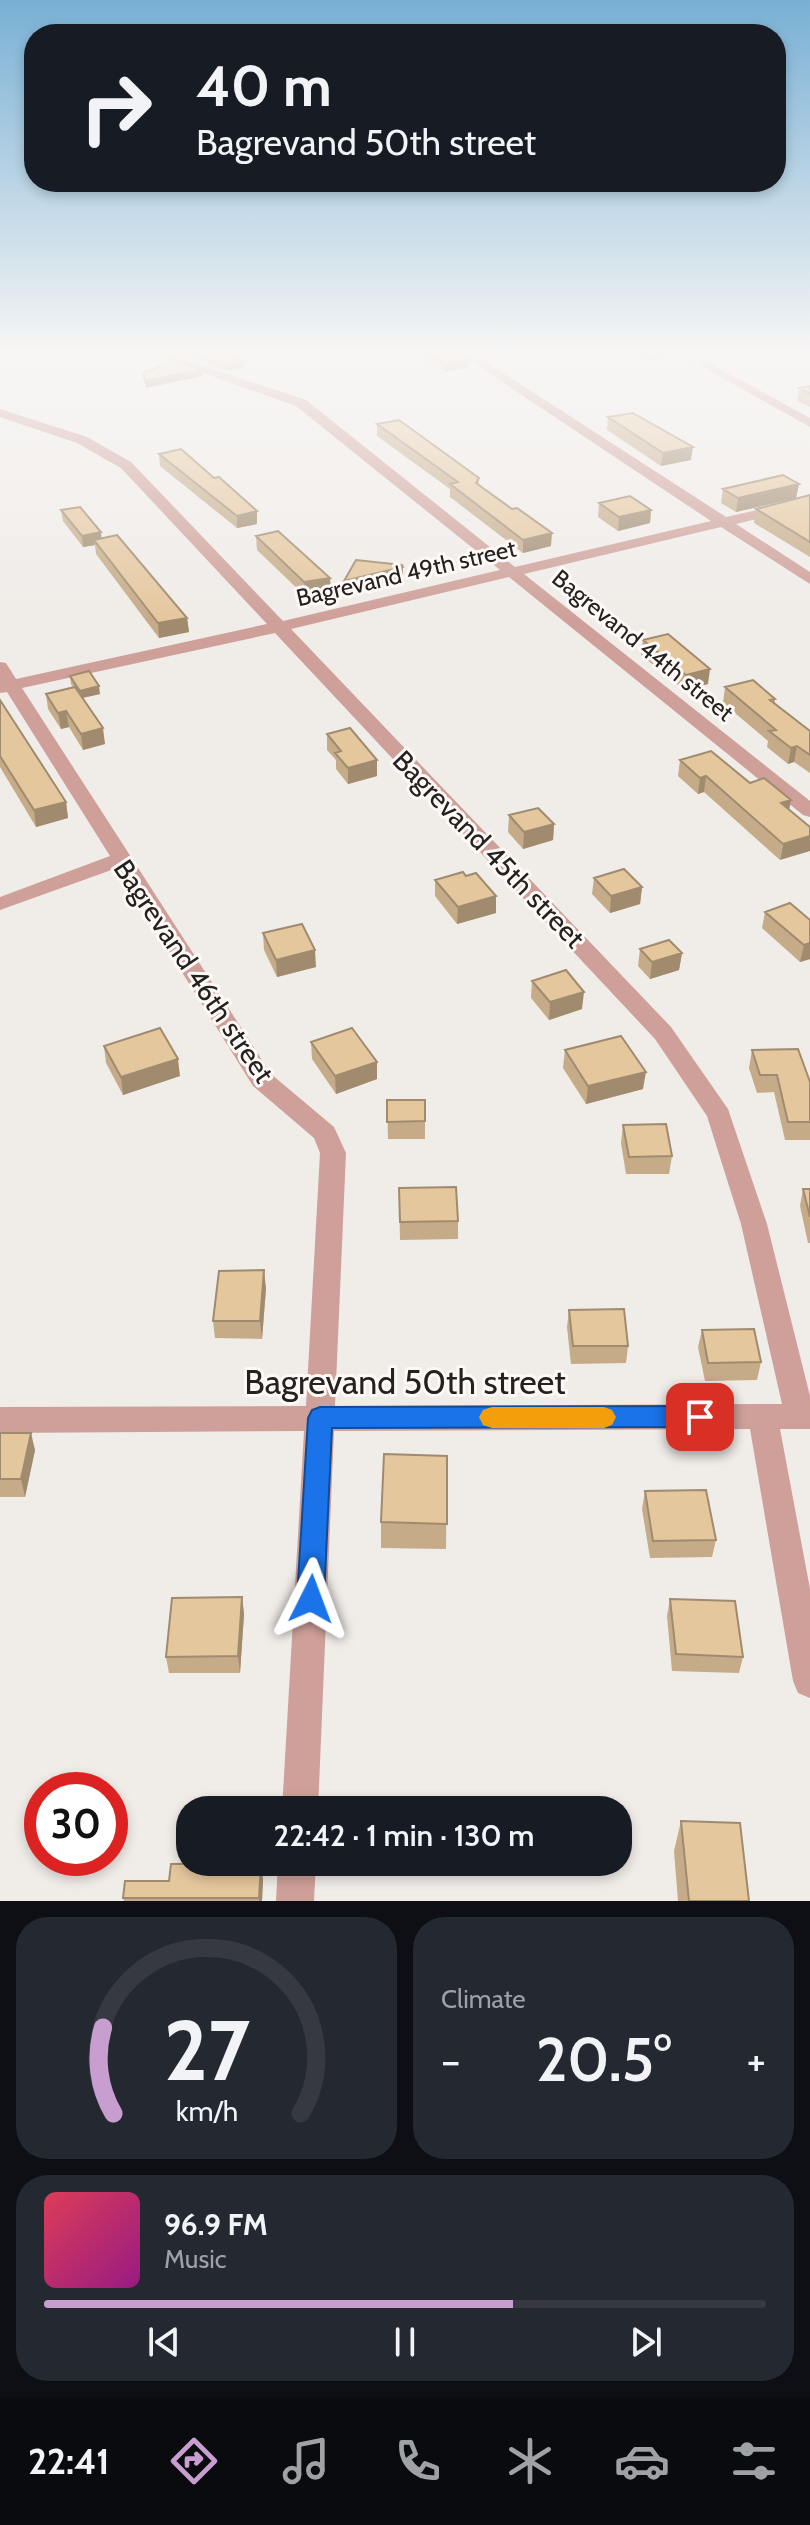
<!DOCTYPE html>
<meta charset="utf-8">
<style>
:root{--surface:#171b24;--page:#242831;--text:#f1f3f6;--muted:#9ea1a6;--line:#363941;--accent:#c79ecf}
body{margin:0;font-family:Cabin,sans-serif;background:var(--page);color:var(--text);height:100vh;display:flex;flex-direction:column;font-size:30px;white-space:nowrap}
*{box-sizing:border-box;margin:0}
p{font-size:26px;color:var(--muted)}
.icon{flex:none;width:44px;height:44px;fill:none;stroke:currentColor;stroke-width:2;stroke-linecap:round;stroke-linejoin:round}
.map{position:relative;height:1901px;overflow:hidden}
.drawer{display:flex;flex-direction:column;gap:16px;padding:16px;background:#0d0f14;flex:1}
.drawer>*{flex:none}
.hud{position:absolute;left:24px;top:24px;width:762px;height:168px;border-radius:32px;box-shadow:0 4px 12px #0003;background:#171b24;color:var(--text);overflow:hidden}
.speed{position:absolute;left:24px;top:1772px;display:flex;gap:16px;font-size:40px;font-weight:700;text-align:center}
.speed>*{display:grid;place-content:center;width:104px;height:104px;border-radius:50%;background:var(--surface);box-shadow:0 4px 12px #0003;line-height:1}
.speed .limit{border:12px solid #d22;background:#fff;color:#111}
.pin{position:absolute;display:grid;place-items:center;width:68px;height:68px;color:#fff;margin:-34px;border-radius:16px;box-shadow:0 4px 12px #0006}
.me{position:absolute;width:88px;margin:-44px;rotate:3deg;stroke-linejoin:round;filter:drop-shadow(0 0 6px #0008)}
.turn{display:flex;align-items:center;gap:28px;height:168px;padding:0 40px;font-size:36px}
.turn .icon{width:104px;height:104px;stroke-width:2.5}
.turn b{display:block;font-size:56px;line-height:68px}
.big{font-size:60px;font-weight:600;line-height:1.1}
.drawer .tile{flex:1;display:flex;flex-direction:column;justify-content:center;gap:12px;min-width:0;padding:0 28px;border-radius:32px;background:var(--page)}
.drawer .dial{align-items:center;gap:0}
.dial svg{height:208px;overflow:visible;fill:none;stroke:var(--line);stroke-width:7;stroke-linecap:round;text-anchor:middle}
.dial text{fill:var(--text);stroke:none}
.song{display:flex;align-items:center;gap:24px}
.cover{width:96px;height:96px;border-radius:12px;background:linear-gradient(135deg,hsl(350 70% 55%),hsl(310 70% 35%))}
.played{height:8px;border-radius:4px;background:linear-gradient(90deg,var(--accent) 65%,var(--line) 65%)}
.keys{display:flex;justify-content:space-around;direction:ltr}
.heat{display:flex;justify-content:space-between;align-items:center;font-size:44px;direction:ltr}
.drawer .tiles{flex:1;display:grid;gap:16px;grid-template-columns:1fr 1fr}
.tile:last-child{grid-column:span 2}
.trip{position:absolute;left:176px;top:1796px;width:456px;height:80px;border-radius:32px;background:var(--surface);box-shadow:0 4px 12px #0003;font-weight:600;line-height:80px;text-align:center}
.menu{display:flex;height:128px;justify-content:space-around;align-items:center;background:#090b0e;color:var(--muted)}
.menu .icon{width:56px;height:56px}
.menu .active{color:var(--accent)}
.menu b{font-size:36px;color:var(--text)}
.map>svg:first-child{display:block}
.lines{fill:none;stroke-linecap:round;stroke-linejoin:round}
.minor{fill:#cea099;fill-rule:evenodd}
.wall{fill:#c5ab88}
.shaded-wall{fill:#a08b6f}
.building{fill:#e5c79e;stroke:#a08b6f;stroke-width:2}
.route{fill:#1a73e8;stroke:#114b97;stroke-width:2}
.slow{fill:#f59e0b}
.labels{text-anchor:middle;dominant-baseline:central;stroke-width:6;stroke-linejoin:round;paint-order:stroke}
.far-street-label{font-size:24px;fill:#232220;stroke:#fef9f6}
.street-label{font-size:28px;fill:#232220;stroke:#fef9f6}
.near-street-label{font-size:34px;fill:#232220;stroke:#fef9f6}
</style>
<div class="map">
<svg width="810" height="1901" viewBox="0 0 810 1901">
<rect width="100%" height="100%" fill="#f0ece8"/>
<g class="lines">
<path class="minor" d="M150 354H167L306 400 515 567 711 521 460 354H474L726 517 810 498V506L736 524 810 572V584L721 527 524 574 810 801V817L803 815 509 577 291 629 671 1027 728 1109 767 1224 810 1396V1429H780L810 1589V1698L798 1693 793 1681 750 1429 334 1431 318 1810H282L304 1431 0 1433V1407L306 1406 320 1153 314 1138 253 1086 117 868 0 910V897L110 856 7 692 0 693V662L6 663 16 679 267 624 121 468 77 443 0 417V409L87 437 131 462 283 621 500 570 296 406ZM275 633 655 1039 707 1116 741 1224 782 1404 335 1406 346 1153 334 1127 271 1074 22 688Z
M679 354H693L810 418V427Z
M278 1862H316L314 1901H276Z"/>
</g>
<path class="wall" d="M192 354 244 368 228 371 192 359Z
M416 354H461L469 359 468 368 446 372Z
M627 354H677L676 355 648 361 636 360Z
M810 386V407L797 401 799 388Z
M608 417 691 460 661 466 607 430Z
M377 424 479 478V485L512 509 551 546 523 553 450 497V489L377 436Z
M159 454 257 524 237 528 160 466Z
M799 484 796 498 736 512 721 503 723 489Z
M810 495V557L754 523 756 509Z
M599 503 651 510 650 523 618 531 598 517Z
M61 510 101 532V538L187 618 189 632 159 638 96 554 95 545 83 547 63 521Z
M256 536 330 578 331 592 305 596 257 550Z
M643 640 708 684 684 690 641 655Z
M70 676 100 694 83 698 105 744 83 750 69 727 61 729 48 709 46 694 73 687 71 684Z
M725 687 775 699V703L810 731V773L794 762 788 764 767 747 768 741 723 703Z
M0 700 66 802 68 818 36 827 0 767Z
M327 734 377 760V776L348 784 336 769V760L327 750Z
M680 760 750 783 789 809 780 860 704 792 698 794 678 776Z
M509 815 554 824 553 840 523 849 508 832Z
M466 876 496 896V913L457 924 435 896V880Z
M594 878 642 887 640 904 610 913 592 894Z
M765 912 810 920V959L800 962 762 928Z
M263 933 316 967 277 977 264 950Z
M640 949 682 953 679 970 650 979 638 966Z
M532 981 582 1009 549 1020 531 998Z
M311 1042 377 1079 336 1094 312 1059Z
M104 1046 180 1076 123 1095 106 1063Z
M565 1050 643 1089 586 1104 563 1068Z
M752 1050 810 1082V1140H785L774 1092 757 1093 749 1068Z
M387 1100H425V1139H388Z
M623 1125 672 1156 669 1174H626L621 1143Z
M399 1188 458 1221V1239L400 1240Z
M803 1189H810V1243H808L800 1206Z
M266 1288 262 1339 215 1338 213 1321Z
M569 1310 628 1346 626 1363 571 1364 567 1327Z
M702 1330 761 1362 757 1380 705 1381 698 1347Z
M0 1433 35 1450 25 1497H0Z
M447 1456 446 1549 381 1548V1522Z
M645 1491 716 1540 712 1557 650 1558 642 1509Z
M242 1597 244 1614 240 1673H169L166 1657Z
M670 1599 743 1657 739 1673 672 1671 667 1616Z
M681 1821 749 1901H678L674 1851Z
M263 1879 262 1901H124L123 1898Z"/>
<path class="shaded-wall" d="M649 354H677L676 355 648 361Z
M469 359 468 368 446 372V363Z
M244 361V368L228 371 227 365Z
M202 370 203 376 146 388 145 381Z
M693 447 691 460 661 466 663 453Z
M799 484 796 498 736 512 738 498Z
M651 510 650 523 618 531 619 517Z
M257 511V524L237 528V516Z
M101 532 102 544 94 540 95 545 83 547 82 536Z
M552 533 551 546 523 553V540Z
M403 567V581L344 596V581Z
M330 578 331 592 305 596 304 582Z
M187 618 189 632 159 638 158 623Z
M710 669 708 684 684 690 686 675Z
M99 686 100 694 81 698 80 691Z
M66 711 69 727 61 729 58 713Z
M103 728 105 744 83 750 81 734Z
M797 746 794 762 788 764 791 748Z
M377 760V776L348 784V768Z
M706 776 704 792 698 794 700 778Z
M791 800 788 816 781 803Z
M66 802 68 818 36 827 34 810Z
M554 824 553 840 523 849 524 832Z
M810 836V851L780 860 783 844Z
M642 887 640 904 610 913 611 896Z
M496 896V913L457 924 458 907Z
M810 943V959L800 962 804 945Z
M315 950 316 967 277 977 276 960Z
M682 953 679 970 650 979 652 962Z
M584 992 582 1009 549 1020 550 1002Z
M178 1059 180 1076 123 1095 121 1077Z
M377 1062V1079L336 1094 335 1076Z
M646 1072 643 1089 586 1104 588 1086Z
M264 1270 266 1288 262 1339 260 1321Z
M31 1433 35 1450 25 1497 21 1479Z
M242 1597 244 1614 240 1673 238 1656Z
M261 1863 263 1879 262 1901H259Z"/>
<path class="building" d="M193 354H227L244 361 227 365Z
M431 354H461L469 359 446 363Z
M175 360 202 370 145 381 143 373Z
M810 386V394L799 388Z
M633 413 693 447 663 453 608 417Z
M399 420 479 478 476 483 512 509 517 508 552 533 523 540 450 484 458 482 377 424Z
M181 449 214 478 219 477 257 511 237 516 159 454Z
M783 475 799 484 738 498 723 489Z
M810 495V542L756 509Z
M630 496 651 510 619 517 599 503Z
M80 507 101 532 82 536 61 510Z
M278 531 330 578 304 582 256 536Z
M117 535 187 618 158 623 94 540Z
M356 560 402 565 403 567 344 581Z
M668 634 710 669 686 675 643 640Z
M89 671 99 686 80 691 70 676Z
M753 680 775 699 770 700 810 731V755L797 746 791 748 769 731 776 730 725 687Z
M75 687 103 728 81 734 66 711 58 713 46 694Z
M0 700 66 802 34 810 0 756Z
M350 728 377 760 348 768 335 753 341 751 327 734Z
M711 751 750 783 764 778 791 800 781 803 810 827V836L783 844 706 776 700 778 680 760Z
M538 808 554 824 524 832 509 815Z
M624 869 642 887 611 896 594 878Z
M463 872 466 876 476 873 496 896 458 907 435 880Z
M790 903 810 920V943L804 945 765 912Z
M302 924 315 950 276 960 263 933Z
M669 940 682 953 652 962 640 949Z
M566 970 584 992 550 1002 532 981Z
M160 1028 178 1059 121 1077 104 1046Z
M352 1028 377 1062 335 1076 311 1042Z
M621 1036 646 1072 588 1086 565 1050Z
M798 1049 810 1082V1122H788L777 1075H760L752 1050Z
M387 1100H425V1121L387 1122Z
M666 1124 672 1156 629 1157 623 1125Z
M456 1187 458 1221 400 1222 399 1188Z
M803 1189H810V1217Z
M264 1270 260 1321H213L219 1271Z
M624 1309 628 1346H573L569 1310Z
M754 1329 761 1362 708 1363 702 1330Z
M0 1433H31L21 1479H0Z
M384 1454 447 1456V1524L381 1522Z
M706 1490 716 1540 653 1541 645 1491Z
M242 1597 238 1656 166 1657 172 1598Z
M670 1599 735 1601 743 1657 676 1654Z
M681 1821 740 1823 749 1901H689Z
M261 1863 259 1898H123L125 1881H169L171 1864Z"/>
<linearGradient id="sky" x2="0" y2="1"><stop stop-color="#78b0d4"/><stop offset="0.57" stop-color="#f8f6f5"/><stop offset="1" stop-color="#f8f6f5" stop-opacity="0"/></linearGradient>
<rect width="810" height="620" fill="url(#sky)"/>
<path class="route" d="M700 1406 709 1409 712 1417 709 1424 700 1427 332 1428 324 1599 320 1608 311 1611 301 1608 297 1599 308 1418 312 1410 320 1407Z"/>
<path class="slow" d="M492 1407H604L612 1410 616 1417 612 1425 604 1428H492L483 1425 479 1417 483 1410Z"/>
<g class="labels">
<g class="far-street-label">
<text transform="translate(406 573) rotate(-13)">Bagrevand 49th street</text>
<text transform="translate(643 645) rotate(39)">Bagrevand 44th street</text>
</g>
<g class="street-label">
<text transform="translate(489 849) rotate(46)">Bagrevand 45th street</text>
<text transform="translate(194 971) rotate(56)">Bagrevand 46th street</text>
</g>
<g class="near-street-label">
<text x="405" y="1382">Bagrevand 50th street</text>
</g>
</g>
</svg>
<div class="speed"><div class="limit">30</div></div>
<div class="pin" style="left:700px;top:1417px;background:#d93025"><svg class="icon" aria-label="arrive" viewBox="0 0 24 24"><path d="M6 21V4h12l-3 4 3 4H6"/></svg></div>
<svg class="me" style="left:311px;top:1599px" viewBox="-20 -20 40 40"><path d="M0-17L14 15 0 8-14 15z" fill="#1a73e8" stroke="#fff" stroke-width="4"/></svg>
<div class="trip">22:42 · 1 min · 130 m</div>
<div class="hud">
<div class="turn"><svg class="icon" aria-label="right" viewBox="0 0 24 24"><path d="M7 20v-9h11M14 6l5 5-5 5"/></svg><div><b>40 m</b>Bagrevand 50th street</div></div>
</div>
</div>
<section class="drawer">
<div class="tiles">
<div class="tile dial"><svg viewBox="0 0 100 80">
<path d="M14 69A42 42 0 1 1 86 69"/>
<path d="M14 69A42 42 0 0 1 10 36" stroke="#c79ecf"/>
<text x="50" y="56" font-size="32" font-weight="700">27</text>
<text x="50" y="72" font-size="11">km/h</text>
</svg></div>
<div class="tile"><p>Climate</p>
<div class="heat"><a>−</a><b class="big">20.5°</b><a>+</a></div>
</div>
<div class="tile">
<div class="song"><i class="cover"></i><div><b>96.9 FM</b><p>Music</p></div></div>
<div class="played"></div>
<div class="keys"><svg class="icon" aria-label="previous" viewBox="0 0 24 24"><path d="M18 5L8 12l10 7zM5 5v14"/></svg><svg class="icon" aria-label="pause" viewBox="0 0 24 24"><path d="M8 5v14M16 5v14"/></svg><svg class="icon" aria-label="next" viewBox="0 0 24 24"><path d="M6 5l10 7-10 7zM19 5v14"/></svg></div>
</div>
</div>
</section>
<nav class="menu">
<b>22:41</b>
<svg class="icon active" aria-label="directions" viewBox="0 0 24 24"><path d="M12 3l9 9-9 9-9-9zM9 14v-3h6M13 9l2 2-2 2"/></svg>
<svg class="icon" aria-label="music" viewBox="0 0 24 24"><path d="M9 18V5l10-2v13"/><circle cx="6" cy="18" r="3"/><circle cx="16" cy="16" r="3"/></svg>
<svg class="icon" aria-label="phone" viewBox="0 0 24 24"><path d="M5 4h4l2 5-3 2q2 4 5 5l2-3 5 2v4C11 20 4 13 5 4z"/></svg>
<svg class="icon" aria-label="climate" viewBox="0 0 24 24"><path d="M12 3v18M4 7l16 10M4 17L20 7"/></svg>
<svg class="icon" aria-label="car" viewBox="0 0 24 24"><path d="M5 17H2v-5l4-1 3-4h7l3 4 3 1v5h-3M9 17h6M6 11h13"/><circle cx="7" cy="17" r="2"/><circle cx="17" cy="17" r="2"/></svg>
<svg class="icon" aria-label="filters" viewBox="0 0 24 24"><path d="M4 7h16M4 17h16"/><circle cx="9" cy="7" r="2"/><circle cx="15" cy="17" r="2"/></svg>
</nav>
